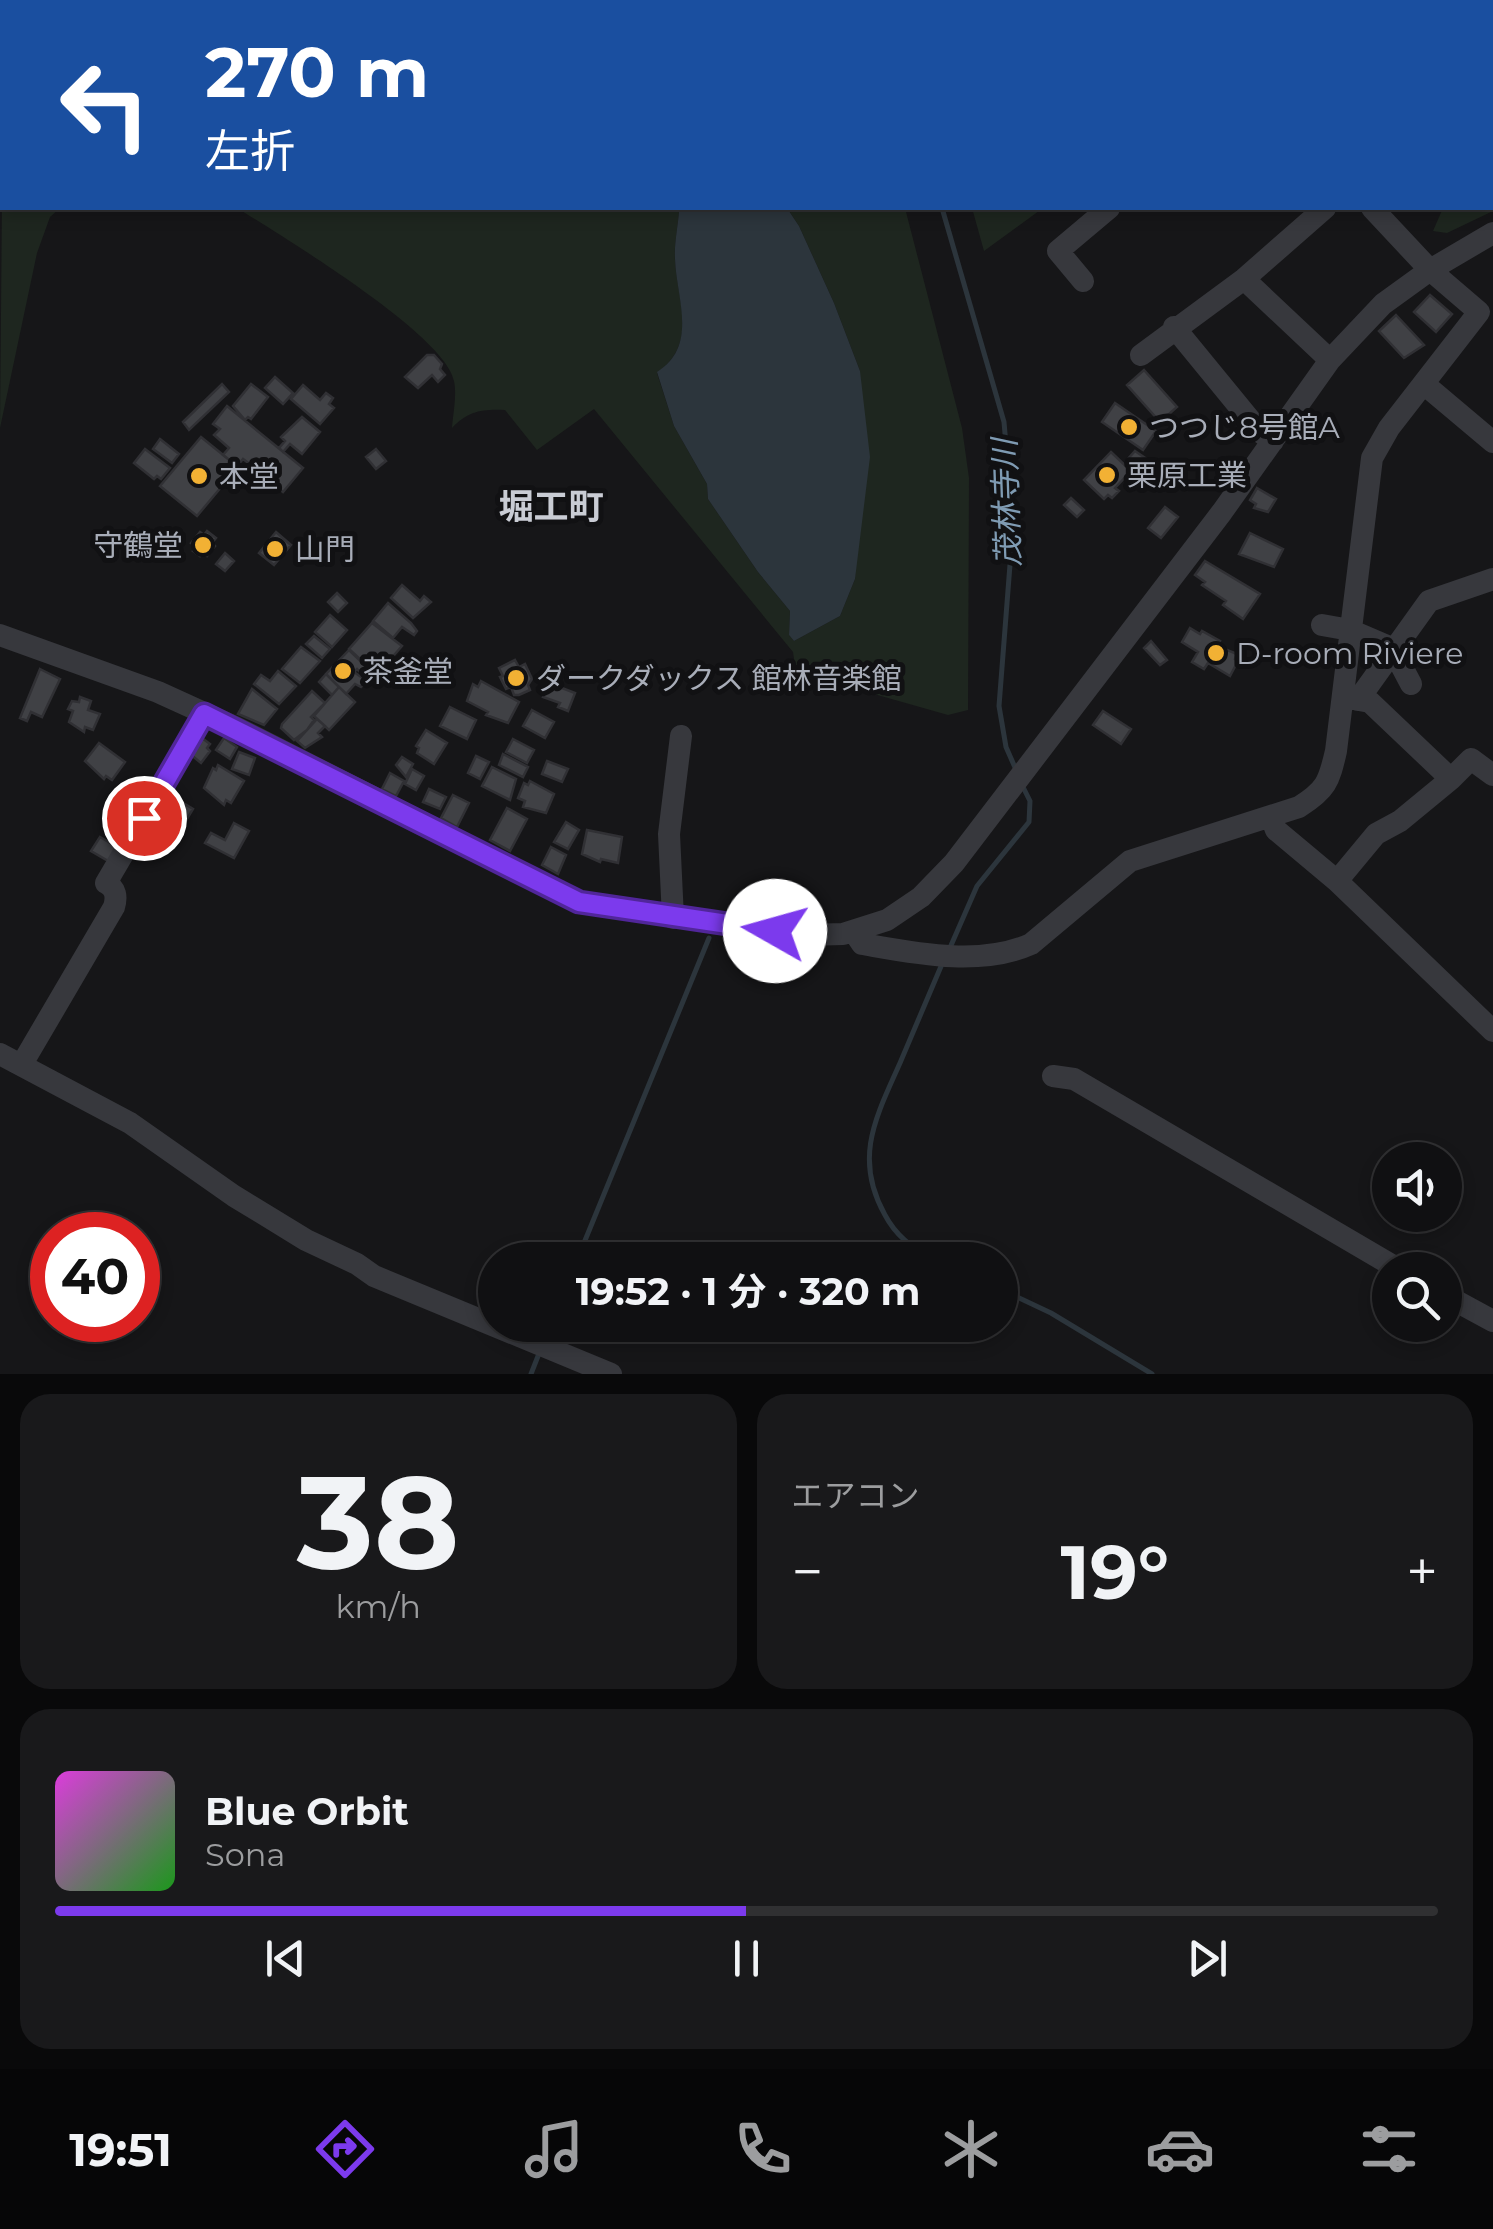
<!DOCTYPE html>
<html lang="ja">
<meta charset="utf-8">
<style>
:root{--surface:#101012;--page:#19191b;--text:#f1f3f6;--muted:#9c9d9f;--line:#303032;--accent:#7c3aed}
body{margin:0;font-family:Montserrat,"Noto Sans JP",sans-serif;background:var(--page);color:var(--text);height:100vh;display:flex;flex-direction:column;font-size:38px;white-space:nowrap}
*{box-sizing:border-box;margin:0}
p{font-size:32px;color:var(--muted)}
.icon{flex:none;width:55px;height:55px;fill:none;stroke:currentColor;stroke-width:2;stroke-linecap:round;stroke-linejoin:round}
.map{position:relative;height:1374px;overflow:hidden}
.drawer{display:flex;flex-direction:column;gap:20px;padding:20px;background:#09090a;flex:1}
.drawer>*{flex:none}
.guide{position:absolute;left:0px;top:0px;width:1495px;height:210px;box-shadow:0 5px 15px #0003,0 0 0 2px var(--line);background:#1a4fa0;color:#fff;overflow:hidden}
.controls{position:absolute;left:1372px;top:1142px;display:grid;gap:20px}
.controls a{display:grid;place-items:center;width:90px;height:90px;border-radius:50%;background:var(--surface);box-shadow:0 5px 15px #0003,0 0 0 2px var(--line);font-size:50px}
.speed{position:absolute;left:30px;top:1212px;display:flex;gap:20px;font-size:50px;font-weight:700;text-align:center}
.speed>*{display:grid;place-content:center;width:130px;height:130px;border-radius:50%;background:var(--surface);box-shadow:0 5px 15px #0003,0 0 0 2px var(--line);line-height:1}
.speed .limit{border:15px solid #d22;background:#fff;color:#111}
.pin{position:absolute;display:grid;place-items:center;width:85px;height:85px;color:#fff;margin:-42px;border:5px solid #fff;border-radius:50%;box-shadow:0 2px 10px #0007}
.me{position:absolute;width:110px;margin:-55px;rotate:277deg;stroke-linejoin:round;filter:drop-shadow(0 0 8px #0008)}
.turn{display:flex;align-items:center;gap:35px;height:210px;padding:0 40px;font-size:45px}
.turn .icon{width:130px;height:130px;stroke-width:2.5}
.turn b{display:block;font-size:70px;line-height:85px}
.big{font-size:75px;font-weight:700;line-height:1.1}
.drawer .widget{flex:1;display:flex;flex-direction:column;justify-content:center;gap:15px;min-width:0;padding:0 35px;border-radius:30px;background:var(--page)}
.drawer .dial{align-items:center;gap:0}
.dial b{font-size:130px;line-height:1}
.song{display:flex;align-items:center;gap:30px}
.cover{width:120px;height:120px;border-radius:15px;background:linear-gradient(135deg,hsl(300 70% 55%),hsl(120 70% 35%))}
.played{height:10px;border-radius:5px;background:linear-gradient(90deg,var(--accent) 50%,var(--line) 50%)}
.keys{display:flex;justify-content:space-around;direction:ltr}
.heat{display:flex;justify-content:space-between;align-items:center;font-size:55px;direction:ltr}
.drawer .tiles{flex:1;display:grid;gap:20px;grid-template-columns:1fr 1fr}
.widget:last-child{grid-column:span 2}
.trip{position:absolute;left:478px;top:1242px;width:540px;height:100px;border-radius:50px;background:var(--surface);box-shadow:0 5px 15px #0003,0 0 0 2px var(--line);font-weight:700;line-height:100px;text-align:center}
.tabs{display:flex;height:160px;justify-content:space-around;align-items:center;background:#060607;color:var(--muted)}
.tabs .icon{width:70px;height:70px}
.tabs .on{color:var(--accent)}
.tabs b{font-size:45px;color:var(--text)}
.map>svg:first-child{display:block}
.green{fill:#1e261f}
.water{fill:#2c353c}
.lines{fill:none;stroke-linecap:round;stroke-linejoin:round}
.stream{stroke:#2c353c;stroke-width:5}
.building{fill:#404145;stroke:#303034;stroke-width:2.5}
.minor{stroke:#37383d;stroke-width:22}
.route-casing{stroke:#51269a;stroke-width:25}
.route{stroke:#7c3aed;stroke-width:18}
.poi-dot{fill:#f2b134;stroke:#111113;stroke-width:4}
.labels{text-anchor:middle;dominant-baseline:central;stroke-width:10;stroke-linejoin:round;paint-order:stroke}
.poi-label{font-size:30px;fill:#a8adb8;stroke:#111113;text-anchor:start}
.water-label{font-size:32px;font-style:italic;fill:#7f9bb3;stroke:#111113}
.quarter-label{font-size:35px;font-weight:bold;fill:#c9ccd4;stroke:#111113}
</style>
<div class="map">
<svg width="1493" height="1374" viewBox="0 0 1493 1374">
<rect width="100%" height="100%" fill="#161618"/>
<path class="green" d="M0 0H754L756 2H2V41Z
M976 0H1493V211L1447 233 1433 231 1443 208H1492V2Z
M2 196V208H60L50 217 37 253 0 428Z
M237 208H690L679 211C678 227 674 244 675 260 677 300 699 343 657 373L674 426 707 484 708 499 758 572 790 611 789 635 794 641 840 616 855 579 860 371 834 303 799 226 787 208H905L962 428 969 478 968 710 948 715 874 694 797 679 793 652 594 409 537 450 505 410C482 409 468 411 452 428 453 414 457 395 454 381 446 335 280 235 237 208Z
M972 208H1043L984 251Z"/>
<path class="water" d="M690 208H787L799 226 834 303 860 371 870 457 855 579 840 616 794 641 789 635 790 611 758 572 708 499 707 484 674 426 657 372C699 346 676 297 675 259 674 244 678 226 679 211Z"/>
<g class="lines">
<path class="stream" d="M172 0 177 2
M228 0 230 2
M805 0 807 2
M197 2 207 0
M942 208 1004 422 1013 526 999 706 1006 747 1017 772
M949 950 977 886 1029 822 1030 801 1023 787
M577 1260 709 938
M935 1260C914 1250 896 1236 885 1215 853 1158 876 1117 900 1063 914 1030 928 997 942 964
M1000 1289 1051 1313 1152 1374
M544 1341 551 1325
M531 1374 540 1351"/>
</g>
<path class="building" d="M1430 295 1452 314 1436 332 1414 312Z
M1396 315 1424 345 1404 358 1379 331Z
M427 355H434L442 364 440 369 445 375 438 382 432 375 418 388 405 377Z
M1144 370 1177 407 1160 422 1127 385Z
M275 377 293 393 283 404 265 388Z
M222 384 229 392 189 430 183 422Z
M251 384 268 397 251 419 248 417 245 420 233 406Z
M303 385 320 400 326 393 333 398 329 404 334 408 320 424 291 399Z
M1115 403 1156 431 1143 450 1102 422Z
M227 406 303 468 283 492 264 477 261 481 247 469 251 465 243 459 237 466 223 455 229 448 214 435 220 429 213 424Z
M302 417 320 432 302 454 290 444 283 452 279 448 285 441 281 437Z
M201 437 238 467 197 516 160 486Z
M160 439 179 454 172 463 153 449Z
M145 449 170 468 161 479 157 476 154 479 134 463Z
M376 449 386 461 376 469 366 457Z
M1135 451 1151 462 1138 474 1126 461Z
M1111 452 1131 471 1115 488 1119 491 1112 498 1108 495 1104 499 1084 480Z
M1257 488 1276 499 1268 512 1254 508 1256 504 1250 500Z
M1071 498 1084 510 1077 517 1064 505Z
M1165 507 1178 517 1161 538 1148 528Z
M207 531 216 538 212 543 215 546 207 556 203 553 200 556 193 551 196 547 191 543 200 532 204 535Z
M276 532 291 545 274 565 259 553Z
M1250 533 1283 549 1274 567 1239 554Z
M225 553 234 561 225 571 216 564Z
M1205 561 1260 594 1243 619 1223 605 1226 601 1202 585 1205 582 1195 575Z
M402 585 420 601 424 596 431 602 413 618 391 598Z
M337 593 347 603 338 612 328 602Z
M388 603 411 623 417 631 414 635 402 627 393 638 373 621Z
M330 615 347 630 332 647 315 632Z
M372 623 402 646 381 670 366 657 363 662 349 649Z
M1190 628 1200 634 1202 631 1220 641 1217 646 1237 654 1235 659 1238 661 1230 676 1208 663 1204 669 1192 662 1198 652 1182 642Z
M314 636 330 649 322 658 306 644Z
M1151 641 1167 660 1160 665 1144 648Z
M301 647 320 661 300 683 282 669Z
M349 650 374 674 368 680 357 669 354 672 367 681 361 687 355 684 346 694 326 674Z
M515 660 519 667 525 664 532 679 528 685 530 690 519 695H514L511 687 506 689 500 677 503 676 499 668Z
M40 669 60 679 42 717 31 712 27 721 20 718Z
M278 671 296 686 279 704 254 684 261 675 270 681Z
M326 674 339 687 332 695 319 682Z
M481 681 519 702 508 723 486 715 488 712 467 701 473 684 478 687Z
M549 683 575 693 568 711 558 707 560 703 543 697Z
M339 687 355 702 329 730 314 716Z
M252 689 277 709 264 725 238 714Z
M312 691 325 703 311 717 314 720 307 730 294 740 281 728 282 724Z
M80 697 91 701 88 710 100 714 93 730 85 727 84 732 69 722 73 711 68 709 72 701 79 702Z
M450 707 476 720 467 739 440 726Z
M532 710 554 722 545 738 523 726Z
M1103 711 1131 729 1121 744 1093 725Z
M317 719 325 726 318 733 322 737 305 748 297 741Z
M426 730 447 743 434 764 417 753 419 748 416 746Z
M202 738 210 744 207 748 210 751 201 763 190 754Z
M224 738 237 747 230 759 216 750Z
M513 739 534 750 527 763 506 752Z
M99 743 125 762 112 780 106 776 104 779 85 761Z
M239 752 255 758 249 775 232 769Z
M503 754 528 767 523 777 499 765Z
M476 756 489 762 480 779 468 773Z
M402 757 413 764 406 777 396 765Z
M547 761 568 769 562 782 542 774Z
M218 765 244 781 231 803 226 800 224 805 204 788 213 768 216 770Z
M492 767 516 779 510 800 482 786Z
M412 769 424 776 416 790 405 784Z
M390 773 404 781 396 796 382 789Z
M530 781 554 794 546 813 523 807 525 801 518 798 524 783 528 785Z
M429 789 446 797 440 809 423 802Z
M121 791 145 805 132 828 107 814Z
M453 795 469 803 457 827 441 818Z
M180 801 193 809 181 829 168 821Z
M507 808 527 819 510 851 490 840Z
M566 822 579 830 568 849 554 842Z
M234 823 249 831 234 858 205 843 211 833 225 840Z
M587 830 622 837 618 863 601 859 600 862 582 854Z
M100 837 119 848 110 862 91 851Z
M551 847 566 855 558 874 542 865Z"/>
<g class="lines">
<path class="minor" d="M1244 279 1330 360
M1083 281 1058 251 1109 208
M1174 327 1260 432 1273 441
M1141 355 1244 279 1325 208
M1424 384 1493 442
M1322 625 1350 630 1392 648 1411 684
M0 635 158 692 237 728 579 902 807 935 843 934 887 920 921 897 954 863 1222 512 1330 360 1383 304 1430 270 1493 233
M1343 697 1370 702 1451 779 1471 759 1493 775
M1358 700 1429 601 1493 579
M1271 817 1276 830 1337 881 1493 1031
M1337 881 1376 834 1400 821 1451 779
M673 918 669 834 681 736
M854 932 862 944C914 953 980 967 1031 944L1130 861 1299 807C1326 790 1329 782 1336 751L1372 458 1389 428 1479 312 1430 270 1372 208
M0 1054 130 1123 234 1196 306 1240 357 1264 374 1276 611 1374
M22 1064 114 907C117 897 116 888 106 883L205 714
M1053 1076 1074 1079 1400 1270
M1445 1295 1493 1321"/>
</g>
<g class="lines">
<defs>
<path id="route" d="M144 818 204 714 579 902 775 931"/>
</defs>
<use href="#route" class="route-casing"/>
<use href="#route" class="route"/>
</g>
<g class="poi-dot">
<circle cx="1129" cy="427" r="10"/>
<circle cx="1107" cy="475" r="10"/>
<circle cx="199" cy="476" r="10"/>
<circle cx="203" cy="545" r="10"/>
<circle cx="275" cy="549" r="10"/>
<circle cx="1216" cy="653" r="10"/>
<circle cx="343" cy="671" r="10"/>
<circle cx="516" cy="678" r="10"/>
</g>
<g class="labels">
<g class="poi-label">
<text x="1149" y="427">つつじ8号館A</text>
<text x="1127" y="475">栗原工業</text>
<text x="219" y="476">本堂</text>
<text x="183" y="545" text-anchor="end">守鶴堂</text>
<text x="295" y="549">山門</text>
<text x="1236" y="653">D-room Riviere</text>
<text x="363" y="671">茶釜堂</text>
<text x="536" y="678">ダークダックス 館林音楽館</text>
</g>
<g class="water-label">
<text transform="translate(1006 503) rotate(-92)">茂林寺川</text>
</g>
<g class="quarter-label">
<text x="551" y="506">堀工町</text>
</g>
</g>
</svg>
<div class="controls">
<a><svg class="icon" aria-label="sound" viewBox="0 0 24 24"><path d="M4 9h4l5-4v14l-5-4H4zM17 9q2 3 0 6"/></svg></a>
<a><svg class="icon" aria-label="search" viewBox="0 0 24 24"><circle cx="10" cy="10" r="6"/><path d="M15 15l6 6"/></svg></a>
</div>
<div class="speed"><div class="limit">40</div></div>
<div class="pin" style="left:144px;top:818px;background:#d93025"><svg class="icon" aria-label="arrive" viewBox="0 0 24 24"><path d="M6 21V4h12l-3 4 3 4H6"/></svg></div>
<svg class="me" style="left:775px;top:931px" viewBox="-20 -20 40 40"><circle r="19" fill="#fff"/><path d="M0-13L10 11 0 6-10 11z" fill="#7c3aed"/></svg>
<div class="trip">19:52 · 1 分 · 320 m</div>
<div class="guide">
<div class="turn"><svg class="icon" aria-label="left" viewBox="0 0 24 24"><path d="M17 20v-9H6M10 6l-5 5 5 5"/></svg><div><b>270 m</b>左折</div></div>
</div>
</div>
<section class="drawer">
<div class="tiles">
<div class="widget dial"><b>38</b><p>km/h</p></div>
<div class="widget"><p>エアコン</p>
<div class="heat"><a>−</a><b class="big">19°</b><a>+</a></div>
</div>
<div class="widget">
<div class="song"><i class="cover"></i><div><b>Blue Orbit</b><p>Sona</p></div></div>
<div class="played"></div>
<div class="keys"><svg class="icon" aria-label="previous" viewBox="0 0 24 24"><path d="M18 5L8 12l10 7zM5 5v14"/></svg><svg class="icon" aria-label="pause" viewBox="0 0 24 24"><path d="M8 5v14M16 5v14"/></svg><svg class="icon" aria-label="next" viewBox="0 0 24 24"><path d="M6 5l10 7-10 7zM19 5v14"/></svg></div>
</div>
</div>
</section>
<nav class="tabs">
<b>19:51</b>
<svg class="icon on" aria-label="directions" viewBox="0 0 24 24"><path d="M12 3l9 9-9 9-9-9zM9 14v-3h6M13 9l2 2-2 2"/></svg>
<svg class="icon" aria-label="music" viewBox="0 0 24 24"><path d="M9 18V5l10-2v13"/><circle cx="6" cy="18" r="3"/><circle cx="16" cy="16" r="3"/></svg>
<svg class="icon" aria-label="phone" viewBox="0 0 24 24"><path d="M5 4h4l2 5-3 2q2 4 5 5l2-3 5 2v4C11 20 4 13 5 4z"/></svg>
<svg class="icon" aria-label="climate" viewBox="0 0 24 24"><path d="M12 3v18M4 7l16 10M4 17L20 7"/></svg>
<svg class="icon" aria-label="car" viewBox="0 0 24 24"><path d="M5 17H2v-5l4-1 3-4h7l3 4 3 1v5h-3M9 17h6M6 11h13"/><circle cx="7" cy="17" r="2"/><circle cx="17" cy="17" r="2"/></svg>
<svg class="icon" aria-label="filters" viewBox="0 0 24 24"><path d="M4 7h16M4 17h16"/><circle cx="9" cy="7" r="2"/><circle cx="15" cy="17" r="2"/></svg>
</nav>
